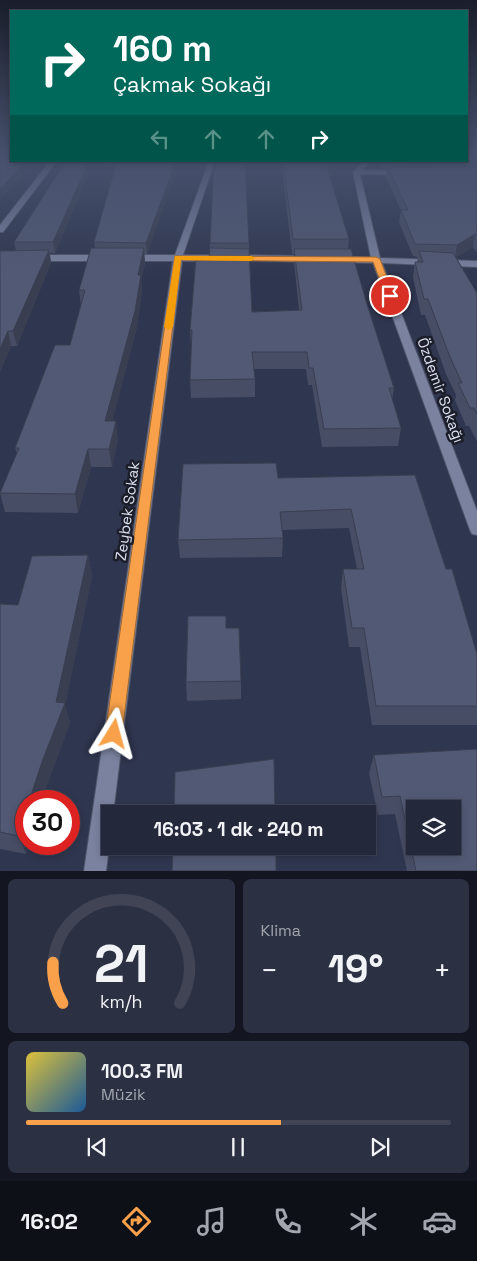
<!DOCTYPE html>
<html lang="tr">
<meta charset="utf-8">
<style>
:root{--surface:#23283b;--page:#2b3042;--text:#f1f3f6;--muted:#a3a6af;--line:#404455;--accent:#f8a14a}
body{margin:0;font-family:"Space Grotesk",sans-serif;background:var(--page);color:var(--text);height:100vh;display:flex;flex-direction:column;font-size:19px;white-space:nowrap}
*{box-sizing:border-box;margin:0}
p{font-size:16px;color:var(--muted)}
.icon{flex:none;width:28px;height:28px;fill:none;stroke:currentColor;stroke-width:2;stroke-linecap:round;stroke-linejoin:round}
.map{position:relative;height:871px;overflow:hidden}
.side{display:flex;flex-direction:column;gap:8px;padding:8px;background:#131620;flex:1}
.side>*{flex:none}
.hud{position:absolute;left:10px;top:10px;width:458px;height:152px;border-radius:0px;box-shadow:0 2px 8px #0003,0 0 0 1px var(--line);background:#00695c;color:#fff;overflow:hidden}
.tools{position:absolute;left:406px;top:800px;display:grid;gap:10px}
.tools a{display:grid;place-items:center;width:55px;height:55px;border-radius:0px;background:var(--surface);box-shadow:0 2px 8px #0003,0 0 0 1px var(--line);font-size:25px}
.speed{position:absolute;left:15px;top:790px;display:flex;gap:10px;font-size:25px;font-weight:700;text-align:center}
.speed>*{display:grid;place-content:center;width:65px;height:65px;border-radius:50%;background:var(--surface);box-shadow:0 2px 8px #0003,0 0 0 1px var(--line);line-height:1}
.speed .limit{border:8px solid #d22;background:#fff;color:#111}
.pin{position:absolute;display:grid;place-items:center;width:42px;height:42px;color:#fff;margin:-21px;border:2px solid #fff;border-radius:50%;box-shadow:0 1px 5px #0007}
.me{position:absolute;width:55px;margin:-28px;rotate:8deg;stroke-linejoin:round;filter:drop-shadow(0 0 4px #0008)}
.turn{display:flex;align-items:center;gap:18px;height:105px;padding:0 20px;font-size:22px}
.turn .icon{width:65px;height:65px;stroke-width:2.5}
.turn b{display:block;font-size:35px;line-height:42px}
.lanes{display:flex;align-items:center;height:48px;padding:0 20px;background:#0003;justify-content:center;gap:25px;direction:ltr}
.lanes .off{opacity:.35}
.big{font-size:38px;font-weight:800;line-height:1.1}
.side .widget{flex:1;display:flex;flex-direction:column;justify-content:center;gap:8px;min-width:0;padding:0 18px;border-radius:8px;background:var(--page)}
.side .dial{align-items:center;gap:0}
.dial svg{height:130px;overflow:visible;fill:none;stroke:var(--line);stroke-width:7;stroke-linecap:round;text-anchor:middle}
.dial text{fill:var(--text);stroke:none}
.song{display:flex;align-items:center;gap:15px}
.cover{width:60px;height:60px;border-radius:8px;background:linear-gradient(135deg,hsl(50 70% 55%),hsl(210 70% 35%))}
.played{height:5px;border-radius:2px;background:linear-gradient(90deg,var(--accent) 60%,var(--line) 60%)}
.keys{display:flex;justify-content:space-around;direction:ltr}
.heat{display:flex;justify-content:space-between;align-items:center;font-size:28px;direction:ltr}
.side .tiles{flex:1;display:grid;gap:8px;grid-template-columns:1fr 1fr}
.widget:last-child{grid-column:span 2}
.trip{position:absolute;left:101px;top:805px;width:275px;height:50px;border-radius:0px;background:var(--surface);box-shadow:0 2px 8px #0003,0 0 0 1px var(--line);font-weight:800;line-height:50px;text-align:center}
.menu{display:flex;height:80px;justify-content:space-around;align-items:center;background:#0e1018;color:var(--muted)}
.menu .icon{width:35px;height:35px}
.menu .current{color:var(--accent)}
.menu b{font-size:22px;color:var(--text)}
.map>svg:first-child{display:block}
.lines{fill:none;stroke-linecap:round;stroke-linejoin:round}
.minor-casing{stroke:#4e5469;stroke-width:2}
.minor{fill:#7a829f;fill-rule:evenodd}
.wall{fill:#474d64}
.shaded-wall{fill:#393e51}
.building{fill:#525974;stroke:#393e51;fill-rule:evenodd}
.route{fill:#f8a14a;stroke:#a16930}
.slow{fill:#f59e0b}
.labels{text-anchor:middle;dominant-baseline:central;stroke-width:5;stroke-linejoin:round;paint-order:stroke}
.street-label{font-size:15px;fill:#dce1f1;stroke:#1b1e29}
</style>
<div class="map">
<svg width="477" height="871" viewBox="0 0 477 871">
<rect width="100%" height="100%" fill="#2f364f"/>
<g class="lines">
<defs>
<path id="minor" d="M50 161H57L3 232H0V225Z
M209 161H215L183 255H212L216 258 212 261H182L113 814H110V839L106 871H84L173 261H127L123 258 127 255H175Z
M365 161H372L362 170 402 171 405 173 402 175 360 174 380 258 477 261V267L382 263 477 511V535L472 534 470 530 373 263 337 262 333 259 337 256 371 258 353 172Z
M0 255H105L109 258 105 261H0Z
M235 255 310 256 314 259 310 262 232 260 231 258Z"/>
</defs>
<use href="#minor" class="minor-casing"/>
<use href="#minor" class="minor"/>
</g>
<path class="wall" d="M466 157H477V253L473 247 456 257 477 293V441L469 426H466L455 400 456 395 446 374 425 315H421L413 277 415 262H417L418 257 413 256 399 222 401 211 386 177V169H382L379 161H466Z
M66 161H94L55 253H50L51 263 17 346H11L0 372V251H16L14 242Z
M96 161H179L147 254H144L145 263 141 281 142 290 137 327 112 421 118 439 112 467H91L78 513 5 512 0 493 17 454 15 448 70 345 81 306 79 290 95 248 94 242 115 168Z
M281 161H342L330 176 349 239 348 249 394 388 392 400 401 428 398 446 322 447 312 385H308L306 369H254L255 379V397L191 398 190 380 191 346 190 330 209 258 210 243H249L252 312 299 310 294 263V254H292Z
M415 475 446 569 477 654V725H372L360 647H349L341 588 343 569H357L349 528 282 530 283 538 282 557 180 558 178 540 278 478Z
M88 555 92 576 65 705 70 723 49 779 42 801H26V844H30L26 854 0 849V604L18 605Z
M226 628 241 681V699L187 701 186 682Z
M374 755 477 871H407L395 814 378 815 369 773Z"/>
<path class="shaded-wall" d="M27 161H36L0 200V189Z
M89 161H94L55 253 53 242Z
M176 161H179V165L147 254 146 243Z
M332 161H342L326 181 327 168Z
M475 234 473 247 455 258 457 245Z
M144 248 145 263 141 281 142 290 137 327 108 439 105 421Z
M49 250 51 263 17 346 13 331Z
M8 331 11 346 0 372V349Z
M116 421 118 439 112 467 109 449Z
M88 449 91 467 78 513 75 494Z
M88 555 92 576 65 705 70 723 49 779 42 801H29L56 702Z
M26 811V844H30L26 854 19 836Z"/>
<path class="building" d="M0 157H11V161H27L0 189Z
M466 157H477V161L466 160Z
M66 161H89L53 242H14Z
M117 161H176L146 243 94 242Z
M214 161H245L249 243H210Z
M283 161H332L327 168 349 239H293Z
M387 166 477 168V236L475 234 457 245 415 244 401 210H408Z
M91 248H144L138 275H141L135 311 105 421H116L109 449H88L75 494 0 493 19 448H15L55 345H70L85 290H79Z
M210 248 249 249 252 312 302 310 294 249H351L367 304 394 388H389L401 428 324 429 313 368H309L307 352H252L255 379 190 380 192 330H190L196 258H209Z
M49 250 13 331H8L0 349V251Z
M419 251 453 253 477 293V414L474 408H470L458 383H462L450 357 428 299H424L415 262H423Z
M276 463 278 478 415 475 446 569H452L477 654V706H376L364 628H352L343 569H364L351 509 280 512 283 538 178 540 183 464Z
M88 555 56 702 65 703 43 759 29 801H26V811L19 836 0 832V604L18 605 32 556Z
M188 616H226V628H239L241 681 186 682Z
M477 749V871H416L400 796 382 797 374 755ZM415 809H452V846H415Z
M274 759 275 814H174L175 772Z
M173 846H276V871H172Z"/>
<linearGradient id="sky" x2="0" y2="1"><stop stop-color="#1a1e2b"/><stop offset="0.56" stop-color="#47526e"/><stop offset="1" stop-color="#47526e" stop-opacity="0"/></linearGradient>
<rect width="477" height="279" fill="url(#sky)"/>
<path class="route" d="M175 256 376 257 380 259 394 296 390 298 386 296 373 262 181 260 122 734 120 740 114 742 107 740 105 734Z"/>
<path class="slow" d="M175 256H251L255 258 251 261 181 260 173 327 169 330 164 327Z"/>
<g class="labels">
<g class="street-label">
<text transform="translate(441 390) rotate(70)">Özdemir Sokağı</text>
<text transform="translate(127 511) rotate(-82)">Zeybek Sokak</text>
</g>
</g>
</svg>
<div class="tools">
<a><svg class="icon" aria-label="layers" viewBox="0 0 24 24"><path d="M12 4l9 5-9 5-9-5zM3 14l9 5 9-5"/></svg></a>
</div>
<div class="speed"><div class="limit">30</div></div>
<div class="pin" style="left:390px;top:296px;background:#d93025"><svg class="icon" aria-label="arrive" viewBox="0 0 24 24"><path d="M6 21V4h12l-3 4 3 4H6"/></svg></div>
<svg class="me" style="left:114px;top:734px" viewBox="-20 -20 40 40"><path d="M0-17L14 15 0 8-14 15z" fill="#f8a14a" stroke="#fff" stroke-width="4"/></svg>
<div class="trip">16:03 · 1 dk · 240 m</div>
<div class="hud">
<div class="turn"><svg class="icon" aria-label="right" viewBox="0 0 24 24"><path d="M7 20v-9h11M14 6l5 5-5 5"/></svg><div><b>160 m</b>Çakmak Sokağı</div></div>
<div class="lanes"><svg class="icon off" aria-label="left" viewBox="0 0 24 24"><path d="M17 20v-9H6M10 6l-5 5 5 5"/></svg><svg class="icon off" aria-label="ahead" viewBox="0 0 24 24"><path d="M12 20V5M6 11l6-6 6 6"/></svg><svg class="icon off" aria-label="ahead" viewBox="0 0 24 24"><path d="M12 20V5M6 11l6-6 6 6"/></svg><svg class="icon" aria-label="right" viewBox="0 0 24 24"><path d="M7 20v-9h11M14 6l5 5-5 5"/></svg></div>
</div>
</div>
<section class="side">
<div class="tiles">
<div class="widget dial"><svg viewBox="0 0 100 80">
<path d="M14 69A42 42 0 1 1 86 69"/>
<path d="M14 69A42 42 0 0 1 8 44" stroke="#f8a14a"/>
<text x="50" y="56" font-size="32" font-weight="700">21</text>
<text x="50" y="72" font-size="11">km/h</text>
</svg></div>
<div class="widget"><p>Klima</p>
<div class="heat"><a>−</a><b class="big">19°</b><a>+</a></div>
</div>
<div class="widget">
<div class="song"><i class="cover"></i><div><b>100.3 FM</b><p>Müzik</p></div></div>
<div class="played"></div>
<div class="keys"><svg class="icon" aria-label="previous" viewBox="0 0 24 24"><path d="M18 5L8 12l10 7zM5 5v14"/></svg><svg class="icon" aria-label="pause" viewBox="0 0 24 24"><path d="M8 5v14M16 5v14"/></svg><svg class="icon" aria-label="next" viewBox="0 0 24 24"><path d="M6 5l10 7-10 7zM19 5v14"/></svg></div>
</div>
</div>
</section>
<nav class="menu">
<b>16:02</b>
<svg class="icon current" aria-label="directions" viewBox="0 0 24 24"><path d="M12 3l9 9-9 9-9-9zM9 14v-3h6M13 9l2 2-2 2"/></svg>
<svg class="icon" aria-label="music" viewBox="0 0 24 24"><path d="M9 18V5l10-2v13"/><circle cx="6" cy="18" r="3"/><circle cx="16" cy="16" r="3"/></svg>
<svg class="icon" aria-label="phone" viewBox="0 0 24 24"><path d="M5 4h4l2 5-3 2q2 4 5 5l2-3 5 2v4C11 20 4 13 5 4z"/></svg>
<svg class="icon" aria-label="climate" viewBox="0 0 24 24"><path d="M12 3v18M4 7l16 10M4 17L20 7"/></svg>
<svg class="icon" aria-label="car" viewBox="0 0 24 24"><path d="M5 17H2v-5l4-1 3-4h7l3 4 3 1v5h-3M9 17h6M6 11h13"/><circle cx="7" cy="17" r="2"/><circle cx="17" cy="17" r="2"/></svg>
</nav>
